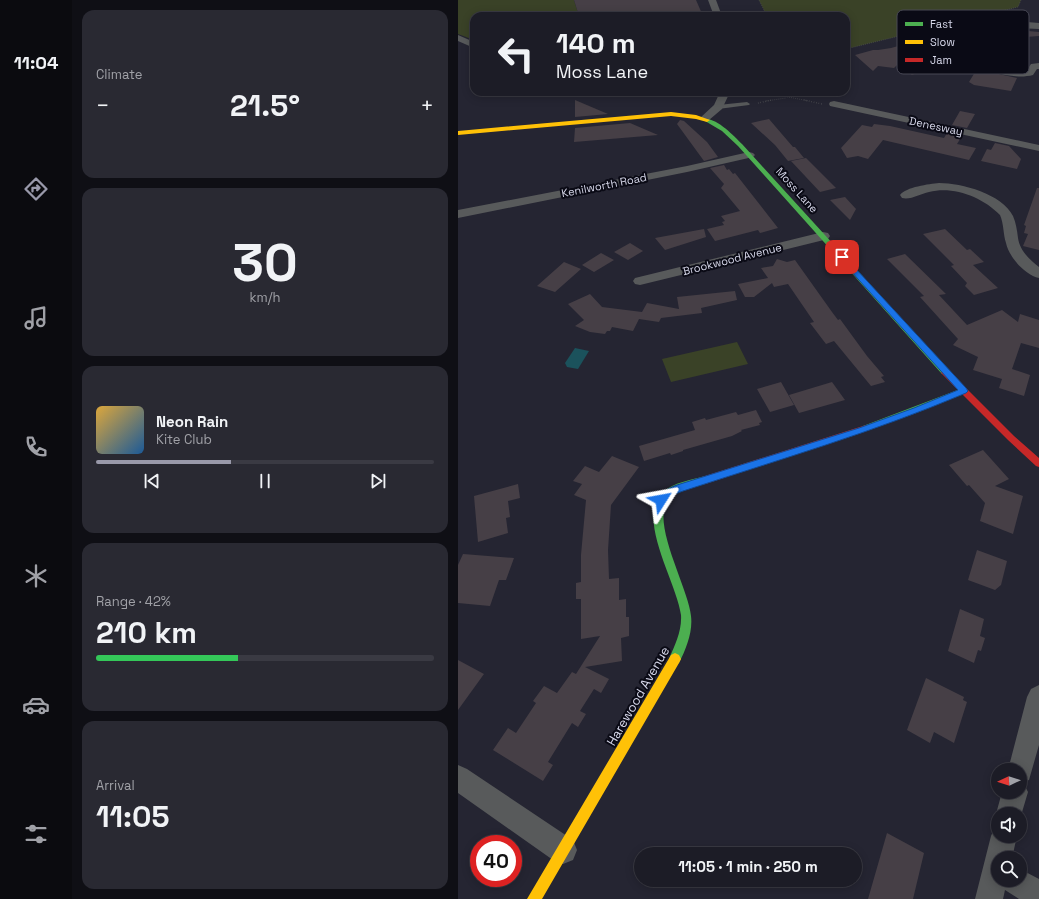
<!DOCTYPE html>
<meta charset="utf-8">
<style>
:root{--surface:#1c1c26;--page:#292932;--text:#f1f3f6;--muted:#a0a1a7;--line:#3a3a43;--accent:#99a}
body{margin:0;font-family:"Space Grotesk",sans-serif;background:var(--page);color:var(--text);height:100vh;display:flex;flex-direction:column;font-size:15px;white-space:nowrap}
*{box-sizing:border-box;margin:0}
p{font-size:13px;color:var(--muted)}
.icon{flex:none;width:22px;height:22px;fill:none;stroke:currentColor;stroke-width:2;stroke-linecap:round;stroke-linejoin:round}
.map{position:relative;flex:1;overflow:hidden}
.drawer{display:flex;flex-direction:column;gap:10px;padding:10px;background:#0f0f15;width:386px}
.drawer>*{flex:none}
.hud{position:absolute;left:12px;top:12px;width:380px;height:84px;border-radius:12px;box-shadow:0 2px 10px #0003,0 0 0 1px var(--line);background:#1c1c26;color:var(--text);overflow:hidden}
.needle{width:26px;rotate:266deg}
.tools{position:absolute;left:533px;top:763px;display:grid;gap:8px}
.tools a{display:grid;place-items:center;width:36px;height:36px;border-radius:50%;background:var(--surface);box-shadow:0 2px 10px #0003,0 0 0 1px var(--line);font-size:20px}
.speed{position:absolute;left:12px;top:835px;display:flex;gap:8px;font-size:20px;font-weight:700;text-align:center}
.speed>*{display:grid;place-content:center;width:52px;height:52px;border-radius:50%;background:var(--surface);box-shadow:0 2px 10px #0003,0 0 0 1px var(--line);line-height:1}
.speed .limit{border:6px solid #d22;background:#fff;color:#111}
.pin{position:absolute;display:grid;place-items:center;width:34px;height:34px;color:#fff;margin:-17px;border-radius:8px;box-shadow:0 2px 6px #0006}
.me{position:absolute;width:44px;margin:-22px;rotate:56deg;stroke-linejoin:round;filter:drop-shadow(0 0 3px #0008)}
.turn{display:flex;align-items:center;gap:14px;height:84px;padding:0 20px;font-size:18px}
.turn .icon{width:52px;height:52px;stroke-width:2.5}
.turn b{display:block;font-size:28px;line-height:34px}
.big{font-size:30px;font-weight:700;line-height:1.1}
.drawer .card{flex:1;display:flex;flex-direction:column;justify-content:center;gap:6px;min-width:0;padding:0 14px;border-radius:12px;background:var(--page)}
.drawer .dial{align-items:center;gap:0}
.dial b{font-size:52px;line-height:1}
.song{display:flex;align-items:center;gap:12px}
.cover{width:48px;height:48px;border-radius:6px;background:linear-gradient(135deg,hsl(40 70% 55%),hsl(210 70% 35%))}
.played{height:4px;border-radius:2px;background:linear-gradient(90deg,var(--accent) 40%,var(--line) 40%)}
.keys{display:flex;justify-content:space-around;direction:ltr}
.heat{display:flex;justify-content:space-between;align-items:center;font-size:22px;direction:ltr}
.charge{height:6px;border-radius:3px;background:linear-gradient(90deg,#34c759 42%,var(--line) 0)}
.trip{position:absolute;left:176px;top:847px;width:228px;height:40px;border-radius:20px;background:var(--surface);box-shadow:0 2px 10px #0003,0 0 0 1px var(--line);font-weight:700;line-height:40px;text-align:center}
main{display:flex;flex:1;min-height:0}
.menu{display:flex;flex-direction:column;width:72px;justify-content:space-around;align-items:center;background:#0b0b0f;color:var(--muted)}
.menu .icon{width:28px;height:28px}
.menu .selected{color:var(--accent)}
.menu b{font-size:18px;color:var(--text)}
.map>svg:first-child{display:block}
.green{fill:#3a4227}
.water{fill:#1b525c}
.building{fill:#463f46}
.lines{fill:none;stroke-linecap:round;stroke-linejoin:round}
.path-far1{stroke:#57585b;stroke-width:1;stroke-dasharray:0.5 1.5;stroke-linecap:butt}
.path{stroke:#57585b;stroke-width:1.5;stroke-dasharray:0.5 2;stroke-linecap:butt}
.lane{fill:#585a5b;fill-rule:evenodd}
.street{fill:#585a5b;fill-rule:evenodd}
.fast{fill:#4caf50;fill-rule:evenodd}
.slow{fill:#ffc107;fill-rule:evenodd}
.jam{fill:#c62828;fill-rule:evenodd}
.route{fill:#1a73e8;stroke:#114b97}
.labels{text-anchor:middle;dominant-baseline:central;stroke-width:4;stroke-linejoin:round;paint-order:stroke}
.far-street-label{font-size:11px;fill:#d7d8ea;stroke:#0a0a15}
.street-label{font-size:13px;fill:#d7d8ea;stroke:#0a0a15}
.key{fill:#0a0a15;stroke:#484855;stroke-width:1}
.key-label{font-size:11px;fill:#d7d8ea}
</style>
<main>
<nav class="menu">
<b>11:04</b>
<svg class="icon selected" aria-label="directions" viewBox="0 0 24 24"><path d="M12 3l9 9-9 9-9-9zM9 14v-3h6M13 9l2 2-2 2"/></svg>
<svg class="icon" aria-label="music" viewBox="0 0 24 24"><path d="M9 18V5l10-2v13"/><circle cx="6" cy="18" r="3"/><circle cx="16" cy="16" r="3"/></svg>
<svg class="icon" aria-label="phone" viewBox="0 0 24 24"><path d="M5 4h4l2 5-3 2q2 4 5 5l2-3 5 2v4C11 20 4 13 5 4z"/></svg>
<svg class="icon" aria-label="climate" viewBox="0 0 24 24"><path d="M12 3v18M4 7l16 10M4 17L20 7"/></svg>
<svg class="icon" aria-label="car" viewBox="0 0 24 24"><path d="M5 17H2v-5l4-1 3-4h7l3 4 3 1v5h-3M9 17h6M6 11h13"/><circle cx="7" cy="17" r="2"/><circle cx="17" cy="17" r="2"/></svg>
<svg class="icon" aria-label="filters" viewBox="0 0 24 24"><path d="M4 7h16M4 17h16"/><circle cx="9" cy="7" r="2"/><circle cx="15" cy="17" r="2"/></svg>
</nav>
<section class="drawer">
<div class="card"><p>Climate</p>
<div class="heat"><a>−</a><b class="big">21.5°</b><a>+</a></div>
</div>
<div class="card dial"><b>30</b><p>km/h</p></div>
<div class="card">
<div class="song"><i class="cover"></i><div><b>Neon Rain</b><p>Kite Club</p></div></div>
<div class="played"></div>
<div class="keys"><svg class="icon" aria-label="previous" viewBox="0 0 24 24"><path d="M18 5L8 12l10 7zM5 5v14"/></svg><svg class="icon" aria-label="pause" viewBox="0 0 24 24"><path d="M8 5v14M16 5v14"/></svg><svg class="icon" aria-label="next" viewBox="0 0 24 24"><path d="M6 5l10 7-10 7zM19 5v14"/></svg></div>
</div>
<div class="card"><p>Range · 42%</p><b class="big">210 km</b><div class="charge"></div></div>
<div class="card"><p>Arrival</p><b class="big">11:05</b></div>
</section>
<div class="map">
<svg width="581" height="899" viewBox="0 0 581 899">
<rect width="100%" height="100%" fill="#252532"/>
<path class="green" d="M0 0H116L121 16H16V40L0 34Z
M301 0H563L560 7 388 49V16H309Z
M279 342 290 364 213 382 204 359Z"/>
<path class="water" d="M117 348 131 351 120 369 109 367 107 363Z"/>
<path class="building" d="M116 0H238L245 16H121Z
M557 16 564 21 555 23 471 49 463 42 448 56 444 58 442 62 436 68 420 66 415 71 397 55 415 50H420L433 48 538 19Z
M559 30 581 32V36L568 37 552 64 565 66 563 69 530 64 524 68 527 71 559 78 553 91 516 85 511 82 528 54 453 75 464 60Z
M117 100 150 114 117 117Z
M502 111 517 114 509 128 494 125Z
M311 119 335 147H337L346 158 330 161 317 145 293 123Z
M222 120 226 121 249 142 260 157 246 161 219 124Z
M172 123 200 135 116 142 117 128Z
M416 124 432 126 486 138 489 133 504 136 499 144 518 148 511 160 425 140 410 159 400 156 389 158 383 148 404 125 414 127Z
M537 143 551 146 563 159 559 169 523 161 529 149 533 150Z
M348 158 378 188 362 192 333 161Z
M266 165 269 170 271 169 275 174 277 173 320 228 302 233 300 230 257 241 249 229 266 225 264 222 267 221 263 216 282 211 263 188 266 184 252 168Z
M579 188H581V250L565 246 570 234 566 233 568 226 566 225Z
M387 197 398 209 392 220 372 200Z
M246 229 248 237 207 250 197 238Z
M487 229 509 250 512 249 526 262 515 265 540 288 516 295 507 286 509 283 493 266 496 265 465 234Z
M172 243 185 251 170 260 156 252Z
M143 253 156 260 136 272 124 265Z
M447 254 488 294 481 295 509 325 544 310 560 322 562 314 581 320V348L563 343 554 369 572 375 566 396 541 388 544 379 515 370 520 357 495 345 500 339 462 297 466 296 429 259Z
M319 259 329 262 337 260 374 312 380 320 382 319 409 356 426 376 423 377 427 382 413 386 376 341 368 344 352 323 356 322 330 284 316 287 314 283 296 297H287L280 284 310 278 303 268 315 266Z
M106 262 123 269 97 292 79 286Z
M277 291 279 300 243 308 244 313 203 318 201 322 181 319 175 331 154 327 152 331H149L147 334 132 332 117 326 126 320 110 304 132 294 144 307 184 312 189 303 221 309 219 297Z
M323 382 336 405 312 412 299 389Z
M374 382 387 400 341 413 331 395Z
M298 410 304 422 301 423 302 425 283 430 284 431 274 436 225 450V451L213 455 212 453 186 461 181 446 237 430 234 422 247 418 248 420 278 412 280 415Z
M525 450 551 479 537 486 565 496 555 534 522 521 527 503 511 485 509 486 491 465Z
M154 456 181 467 153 505 150 550 151 579 161 578V600L168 599V617H171V636L163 638 164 661 127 667 151 679 143 693 136 689 122 711 128 714 120 727 114 723 90 762 95 765 85 781 35 750 50 728 58 733 78 703 75 701 86 686 99 693 114 672 118 674 142 636 123 639V599H118V583L123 582V555L128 500 116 495 124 484 115 481 127 466 141 472Z
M60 484 62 498 50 501 52 517 48 518 50 533 20 542 16 496Z
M519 550 549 561 543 585 537 590 510 580Z
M5 554 56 558 48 580H41L32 606 0 603V565Z
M502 609 526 619 522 636 527 638 523 651 520 650 516 663 490 651Z
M0 660 26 674 0 710Z
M468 678 506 697 505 700 509 702 496 743 476 732 472 743 449 730Z
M429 833 466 853 455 899H410Z"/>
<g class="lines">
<path class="path-far1" d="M301 0 309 16
M388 49 560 7 563 0
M304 92 351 101
M308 101 328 98"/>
<path class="path" d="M346 100 364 104
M300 103 314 100"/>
<path class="lane" d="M289 102 292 104 291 105 260 109 257 107 260 105Z"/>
<path class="street" d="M250 0H258L264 16H256Z
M569 22 581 23V29L559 28 451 63 448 64 443 61 445 59 555 24Z
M0 35 16 42V48L0 41Z
M581 63V69H579L575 75C560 79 542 74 527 70L525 68 530 65 560 71 569 70 573 64Z
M262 92H272L264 109 251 120H243L242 118 256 105Z
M376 101 581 145V151L372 106 371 104 372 102Z
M291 152 295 153 297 155 295 157 229 172 0 218V210L229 166Z
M481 183C504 183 544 194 555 216 558 223 559 230 560 238 562 251 571 259 581 267V278C567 275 551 257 548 243 545 234 546 224 542 215 524 197 496 186 471 192 462 194 453 200 444 198L442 195C448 187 471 184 481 183Z
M365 232 370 233 372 236 370 239 182 285 177 284 175 281 177 278Z
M581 685V745L571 780 565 782 570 792 562 819V814H540V819L538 814 544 792H562V770H550L569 697 573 689Z
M0 765 9 769 115 840 119 850 115 860 105 864 95 860 0 793Z
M540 825V836H559L554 858H540V880H562V869L581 879V899H561L547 890 545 899H517L533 836 537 827Z"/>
<path class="fast" d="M247 119C259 118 276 136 284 144L490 370 491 372 490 374H484L280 146 264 131 247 121Z
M505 388 509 391 508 393 411 430H405L404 428 405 426Z
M247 476 250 477 252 480 250 483C238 487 220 488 211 499 191 520 231 589 233 616 235 632 228 649 221 663L217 665 213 663 211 659C217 645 224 631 223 615 219 583 178 519 204 493 215 482 234 480 247 476Z"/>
<path class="slow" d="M213 112 238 115 252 120 249 122 238 119 213 116 0 135V131Z
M217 653 221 655 223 659 221 663 84 899H69L213 655Z"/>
<path class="jam" d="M487 369 490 370 556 436 581 458V467L578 466 550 440 484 374 483 372Z
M408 425 411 426 412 428 411 430 247 484 244 483 242 480 244 477 247 476Z"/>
</g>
<path class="route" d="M384 255 386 256 508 388 510 391 508 393C416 432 320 460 225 491L215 495 207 503H200L199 500C203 492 211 488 219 485L401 428 456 408 500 390 382 259V256Z"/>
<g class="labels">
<g class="far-street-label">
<text transform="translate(478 126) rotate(12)">Denesway</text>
<text transform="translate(146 185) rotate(-11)">Kenilworth Road</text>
<text transform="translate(339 190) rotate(48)">Moss Lane</text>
<text transform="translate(274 259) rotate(-14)">Brookwood Avenue</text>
</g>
<g class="street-label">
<text transform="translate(180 696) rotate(-60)">Harewood Avenue</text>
</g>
</g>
<rect x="439" y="10" width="132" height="64" rx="6" class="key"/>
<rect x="447" y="22" width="18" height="4" fill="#4caf50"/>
<rect x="447" y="40" width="18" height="4" fill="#ffc107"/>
<rect x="447" y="58" width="18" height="4" fill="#c62828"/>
<g class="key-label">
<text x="472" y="28">Fast</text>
<text x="472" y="46">Slow</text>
<text x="472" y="64">Jam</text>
</g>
</svg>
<div class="tools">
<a><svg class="needle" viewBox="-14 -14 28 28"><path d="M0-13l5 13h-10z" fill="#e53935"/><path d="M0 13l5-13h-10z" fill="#a0a1a7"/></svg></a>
<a><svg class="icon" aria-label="sound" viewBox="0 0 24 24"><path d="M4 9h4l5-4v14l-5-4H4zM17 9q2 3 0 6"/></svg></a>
<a><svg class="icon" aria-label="search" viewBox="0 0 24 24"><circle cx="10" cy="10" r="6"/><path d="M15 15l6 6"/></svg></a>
</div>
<div class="speed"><div class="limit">40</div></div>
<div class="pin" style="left:384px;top:257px;background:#d93025"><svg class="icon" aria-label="arrive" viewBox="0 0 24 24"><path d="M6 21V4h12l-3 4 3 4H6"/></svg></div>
<svg class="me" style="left:203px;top:500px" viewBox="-20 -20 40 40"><path d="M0-17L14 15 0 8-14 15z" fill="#1a73e8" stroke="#fff" stroke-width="4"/></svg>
<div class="trip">11:05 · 1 min · 250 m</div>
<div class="hud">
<div class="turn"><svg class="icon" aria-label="left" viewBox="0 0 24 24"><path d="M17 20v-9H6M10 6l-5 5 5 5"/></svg><div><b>140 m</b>Moss Lane</div></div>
</div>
</div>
</main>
